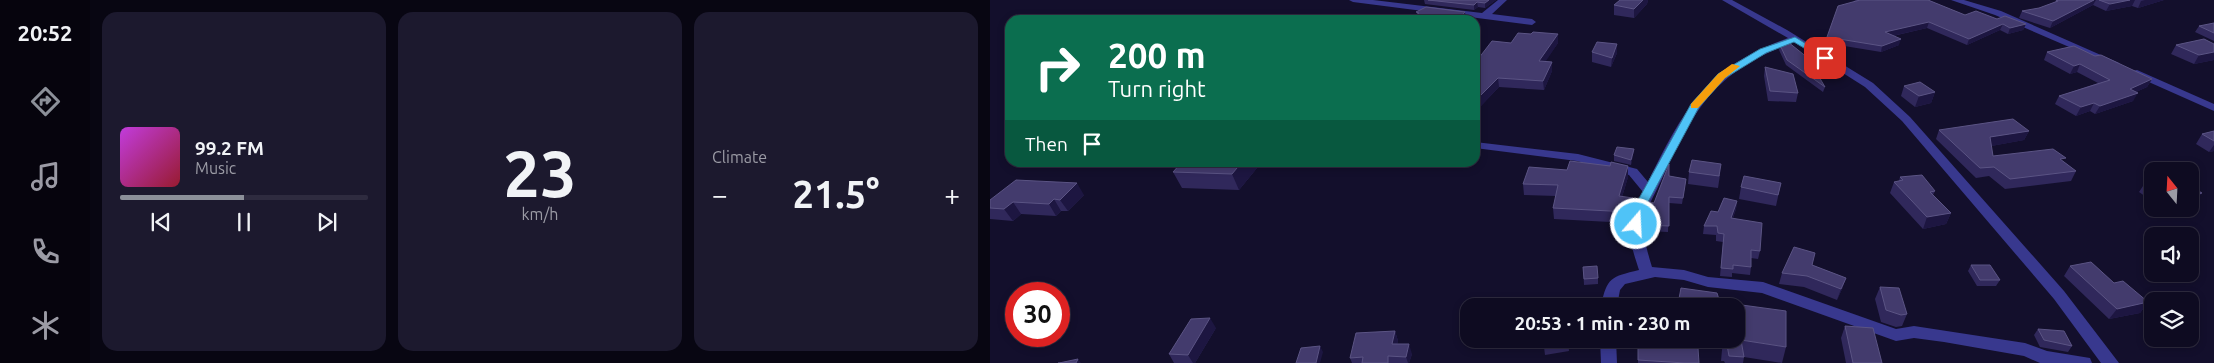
<!DOCTYPE html>
<meta charset="utf-8">
<style>
:root{--surface:#0e0b21;--page:#1c192e;--text:#f1f3f6;--muted:#9b9ba5;--line:#2e2b3f;--accent:#8c9099}
body{margin:0;font-family:Ubuntu,sans-serif;background:var(--page);color:var(--text);height:100vh;display:flex;flex-direction:column;font-size:19px;white-space:nowrap}
*{box-sizing:border-box;margin:0}
p{font-size:16px;color:var(--muted)}
.icon{flex:none;width:28px;height:28px;fill:none;stroke:currentColor;stroke-width:2;stroke-linecap:round;stroke-linejoin:round}
.map{position:relative;flex:1;overflow:hidden}
.details{display:flex;flex-direction:column;gap:12px;padding:12px;background:#080612;width:900px}
.details>*{flex:none}
.guide{position:absolute;left:15px;top:15px;width:475px;height:152px;border-radius:15px;box-shadow:0 2px 8px #0003,0 0 0 1px var(--line);background:#0b6e4f;color:#fff;overflow:hidden}
.needle{width:32px;rotate:342deg}
.tools{position:absolute;left:1154px;top:162px;display:grid;gap:10px}
.tools a{display:grid;place-items:center;width:55px;height:55px;border-radius:10px;background:var(--surface);box-shadow:0 2px 8px #0003,0 0 0 1px var(--line);font-size:25px}
.speed{position:absolute;left:15px;top:282px;display:flex;gap:10px;font-size:25px;font-weight:700;text-align:center}
.speed>*{display:grid;place-content:center;width:65px;height:65px;border-radius:50%;background:var(--surface);box-shadow:0 2px 8px #0003,0 0 0 1px var(--line);line-height:1}
.speed .limit{border:8px solid #d22;background:#fff;color:#111}
.pin{position:absolute;display:grid;place-items:center;width:42px;height:42px;color:#fff;margin:-21px;border-radius:10px;box-shadow:0 2px 8px #0006}
.me{position:absolute;width:55px;margin:-28px;rotate:19deg;stroke-linejoin:round;filter:drop-shadow(0 0 4px #0008)}
.turn{display:flex;align-items:center;gap:18px;height:105px;padding:0 20px;font-size:22px}
.turn .icon{width:65px;height:65px;stroke-width:2.5}
.turn b{display:block;font-size:35px;line-height:42px}
.then{display:flex;align-items:center;height:48px;padding:0 20px;background:#0003;gap:10px;font-size:19px}
.big{font-size:38px;font-weight:700;line-height:1.1}
.details .widget{flex:1;display:flex;flex-direction:column;justify-content:center;gap:8px;min-width:0;padding:0 18px;border-radius:15px;background:var(--page)}
.details .dial{align-items:center;gap:0}
.dial b{font-size:65px;line-height:1}
.song{display:flex;align-items:center;gap:15px}
.cover{width:60px;height:60px;border-radius:8px;background:linear-gradient(135deg,hsl(290 70% 55%),hsl(350 70% 35%))}
.played{height:5px;border-radius:2px;background:linear-gradient(90deg,var(--accent) 50%,var(--line) 50%)}
.keys{display:flex;justify-content:space-around;direction:ltr}
.heat{display:flex;justify-content:space-between;align-items:center;font-size:28px;direction:ltr}
.details .tiles{flex:1;display:grid;gap:12px;grid-template-columns:repeat(3,1fr)}
.trip{position:absolute;left:470px;top:298px;width:285px;height:50px;border-radius:15px;background:var(--surface);box-shadow:0 2px 8px #0003,0 0 0 1px var(--line);font-weight:700;line-height:50px;text-align:center}
main{display:flex;flex:1;min-height:0}
.dock{display:flex;flex-direction:column;width:90px;justify-content:space-around;align-items:center;background:#06040d;color:var(--muted)}
.dock .icon{width:35px;height:35px}
.dock .active{color:var(--accent)}
.dock b{font-size:22px;color:var(--text)}
.map>svg:first-child{display:block}
.lines{fill:none;stroke-linecap:round;stroke-linejoin:round}
.minor{fill:#38388e;fill-rule:evenodd}
.wall{fill:#30285b}
.shaded-wall{fill:#1d1641}
.building{fill:#433b6d;stroke:#5b5484}
.route{fill:#4fc3f7;stroke:#337fa1}
.slow{fill:#f59e0b}
</style>
<main>
<nav class="dock">
<b>20:52</b>
<svg class="icon active" aria-label="directions" viewBox="0 0 24 24"><path d="M12 3l9 9-9 9-9-9zM9 14v-3h6M13 9l2 2-2 2"/></svg>
<svg class="icon" aria-label="music" viewBox="0 0 24 24"><path d="M9 18V5l10-2v13"/><circle cx="6" cy="18" r="3"/><circle cx="16" cy="16" r="3"/></svg>
<svg class="icon" aria-label="phone" viewBox="0 0 24 24"><path d="M5 4h4l2 5-3 2q2 4 5 5l2-3 5 2v4C11 20 4 13 5 4z"/></svg>
<svg class="icon" aria-label="climate" viewBox="0 0 24 24"><path d="M12 3v18M4 7l16 10M4 17L20 7"/></svg>
</nav>
<section class="details">
<div class="tiles">
<div class="widget">
<div class="song"><i class="cover"></i><div><b>99.2 FM</b><p>Music</p></div></div>
<div class="played"></div>
<div class="keys"><svg class="icon" aria-label="previous" viewBox="0 0 24 24"><path d="M18 5L8 12l10 7zM5 5v14"/></svg><svg class="icon" aria-label="pause" viewBox="0 0 24 24"><path d="M8 5v14M16 5v14"/></svg><svg class="icon" aria-label="next" viewBox="0 0 24 24"><path d="M6 5l10 7-10 7zM19 5v14"/></svg></div>
</div>
<div class="widget dial"><b>23</b><p>km/h</p></div>
<div class="widget"><p>Climate</p>
<div class="heat"><a>−</a><b class="big">21.5°</b><a>+</a></div>
</div>
</div>
</section>
<div class="map">
<svg width="1224" height="363" viewBox="0 0 1224 363">
<rect width="100%" height="100%" fill="#130f2c"/>
<g class="lines">
<path class="minor" d="M359 0H383L492 13 508 0H517L502 14 542 19 546 22 542 25 363 2Z
M732 0H742L797 30 883 83 920 117 1074 291 1129 363H1111L1064 299 912 121 875 87 804 42C731 69 708 101 676 170 656 215 646 216 662 267L694 270 718 277 773 282 906 329 924 326 1035 343 1057 351 1100 358 1102 363H1050L1034 356 954 342 924 338 906 341 772 293 718 287 694 280 665 277 635 284 630 290 627 306H611C617 277 621 277 649 270 638 236 634 225 653 192L639 175 587 161 485 148V142L588 154 647 169 658 182C695 107 716 68 798 38Z
M961 0H974L1011 11 1129 63 1124 66 1121 65 1005 15Z
M1147 70 1224 104V111L1143 75V71Z
M610 339H626L627 363H611Z"/>
</g>
<path class="wall" d="M434 0H506L495 8 488 7 484 10 435 4Z
M630 0H658L657 4 644 18 624 15V5Z
M864 0H938L975 15 1007 19 1036 24 1033 30 1018 34 1010 30 977 45 937 28 903 36 909 45 891 52 836 43 837 37 866 1Z
M1066 0H1174L1148 8 1142 6 1116 11 1103 5 1060 28 1029 18 1032 11 1049 8 1065 2Z
M1224 23V41L1205 32 1209 26Z
M568 43 555 61 562 62V71L554 90 509 87 488 109H485V63Z
M1224 44V60L1204 64 1181 54 1186 45Z
M790 45 835 87 833 92 796 65 789 50Z
M602 52 627 53 621 67 602 62Z
M1057 52 1105 56 1162 79 1157 87 1146 92 1143 101 1105 114 1100 111 1086 116 1065 104 1069 96 1108 83 1087 72 1080 74 1054 60Z
M775 67 808 93 806 102 778 101 774 76Z
M914 86 945 92 941 103 925 107 911 96Z
M949 130 1039 131 1034 140 1001 146 1003 156 1074 162 1086 171 1081 181 1015 189 999 176 986 178 946 139Z
M1224 131V151L1219 152 1206 144 1212 134Z
M644 149 643 155 641 165 624 161V155Z
M192 162H265L267 168 249 190 192 188 183 172Z
M620 166H638V177L632 197 643 208 639 223 564 219 563 208 566 196 534 195 533 184 577 170Z
M699 172 730 175 728 188 698 184Z
M679 176 696 179 692 204 679 203 678 232 656 231V220L664 203Z
M910 177 945 191 943 195 961 213 956 224 933 229 900 193 904 182 909 181Z
M1162 179V201L1149 192 1157 180Z
M791 183 786 206 749 199 751 187Z
M94 195 78 211H71L66 216 31 214 23 221 0 219V200Z
M747 201 746 209 743 218 770 251 768 259 761 258V267L760 275 742 273V277L730 276 733 242 726 241V235L713 234 714 226 728 212Z
M822 265 856 278 852 289 847 300 814 287 789 284 792 273Z
M981 265 1010 280 1006 286H987L978 271Z
M1080 266 1124 283 1158 302 1150 313 1119 319 1074 276Z
M593 267 608 278V284L594 285Z
M890 287 917 314 912 326 906 327 891 322 885 299Z
M855 326 892 363H856L851 338Z
M226 328 205 363H184L179 354Z
M1048 329 1082 346 1078 352 1050 347 1044 335Z
M405 331 408 341 407 344 422 354 419 363H362L360 358Z
M553 339H578L579 351 555 355Z
M678 339H699L701 347 709 363H648V344L680 346Z
M733 339H746L796 347 792 363 754 357 753 363H735L734 361H731Z"/>
<path class="shaded-wall" d="M499 0H506L495 8V3Z
M653 0H658L657 4 644 18V9Z
M1104 0H1106L1103 5 1060 28 1063 21Z
M1140 0H1145L1142 6 1116 11 1120 4Z
M1155 0H1174L1148 8 1151 1Z
M487 2 488 7 484 10V5Z
M475 12 476 18 475 20H468Z
M939 22 937 28 893 38 895 32Z
M1013 24 1010 30 977 45 979 39Z
M1036 24 1033 30 1018 34 1020 28Z
M568 34V43L550 70 549 61Z
M911 39 909 45 891 52 892 46Z
M627 44V53L621 67 622 58Z
M1224 52V60L1204 64 1209 55Z
M562 62V71L554 90 553 81Z
M1090 64 1087 72 1080 74 1084 66Z
M508 78 509 87 488 109 486 100Z
M1162 79 1157 87 1135 97 1140 89Z
M945 92 941 103 925 107 929 96Z
M1148 93 1143 101 1105 114 1110 106Z
M1104 103 1100 111 1086 116 1091 107Z
M1039 131 1034 140 996 147 1000 137Z
M1224 145V151L1219 152Z
M644 149 643 155 641 165V160Z
M252 162H265L267 168 249 190 242 174Z
M638 166V177L629 207V196Z
M87 183 94 195 78 211 70 200Z
M1212 193 1203 205H1200V196Z
M643 198V208L639 223V212Z
M64 199 71 211 66 216 59 204Z
M747 201 746 209 740 226 741 218Z
M23 202 31 214 23 221 14 209Z
M961 213 956 224 933 229 937 217Z
M856 278 852 289 847 300 851 289Z
M1158 302 1150 313 1119 319 1127 309Z
M220 318 226 328 205 363H203L198 355Z
M405 331 408 341 405 354 402 344Z
M419 344 422 354 419 363H418L416 357Z
M330 346 333 352 330 363H326Z
M88 359 91 363H86Z"/>
<path class="building" d="M438 0H499L495 3 487 2 484 5Z
M630 0H653L644 9 624 5Z
M870 0H938L975 15 986 11 1007 19 1015 16 1036 24 1020 28 1013 24 979 39 939 22 895 32 911 39 892 46 837 37 848 6Z
M1066 0H1104L1063 21 1032 11 1049 8 1068 1Z
M1109 0H1140L1120 4Z
M436 7 475 12 468 20H417L429 13 426 12Z
M1224 23V33L1209 26Z
M543 32 568 34 549 61 562 62 553 81 508 78 486 100H485V63L502 41 521 43 528 33 541 34Z
M1214 39 1224 44V52L1209 55 1186 45Z
M607 42 627 44 622 58 602 52Z
M798 42 818 58 835 87 797 60 790 45Z
M1084 46 1105 56 1111 55 1162 79 1140 89 1148 93 1110 106 1104 103 1091 107 1069 96 1120 80 1090 64 1084 66 1057 52Z
M775 67 803 74 808 93 780 91Z
M930 82 945 92 929 96 914 86Z
M1023 119 1039 131 1000 137 1003 156 1063 149 1076 158 1070 159 1086 171 1020 179 1004 167 990 168 949 130Z
M1224 131V141L1212 134Z
M627 147 644 149 641 160 624 155Z
M702 160 731 164 729 176 699 172Z
M580 161 620 166 621 162 638 166 629 196 643 198 639 212 563 208 568 185 533 184 539 167 577 170Z
M192 162H252L242 174 183 172Z
M679 164V176L696 179 693 198 679 197V226L657 225 656 220 660 202 664 203Z
M932 175 945 191 940 192 961 213 937 217 904 182 913 180 910 177Z
M754 176 791 183 788 195 751 187Z
M1162 179V184L1157 180Z
M26 180 87 183 70 200 64 199 59 204 23 202 14 209 0 208V200Z
M1200 186 1212 193 1200 196Z
M734 198 747 201 741 218 772 223 770 251 761 250V267L743 265V269L731 268 734 234 728 233 727 226H714L721 211 728 212Z
M804 247 825 253 822 265 856 278 851 289 817 276 792 273Z
M1101 262 1124 283 1133 281 1158 302 1127 309 1080 266Z
M981 265H1000L1010 280H990Z
M607 266 608 278 594 279 593 267Z
M890 287 909 288 917 314 911 315 896 310Z
M691 288 727 293 731 306H698L688 304Z
M737 303 796 311V347L751 340 754 357 739 356 737 345H733L734 339H746V306H737Z
M220 318 198 355 179 354 201 319Z
M855 326 883 328 892 363H863Z
M1048 329 1074 331 1082 346 1054 340Z
M405 331 402 344H419L416 357 398 356V363H372L373 357 360 358 366 333Z
M554 339H578L554 343Z
M682 339H699L701 347 708 348 709 363H695L648 360V344L684 346Z
M330 346 326 363H306L311 348Z
M88 359 86 363H68H69Z"/>
<path class="route" d="M805 37 839 58 832 59 804 42 776 53 735 78 709 107 658 202 650 226H642L640 224 647 202 701 104 728 74 770 49Z"/>
<path class="slow" d="M742 64 750 66 735 78 708 108H701V104L728 74Z"/>
</svg>
<div class="tools">
<a><svg class="needle" viewBox="-14 -14 28 28"><path d="M0-13l5 13h-10z" fill="#e53935"/><path d="M0 13l5-13h-10z" fill="#9b9ba5"/></svg></a>
<a><svg class="icon" aria-label="sound" viewBox="0 0 24 24"><path d="M4 9h4l5-4v14l-5-4H4zM17 9q2 3 0 6"/></svg></a>
<a><svg class="icon" aria-label="layers" viewBox="0 0 24 24"><path d="M12 4l9 5-9 5-9-5zM3 14l9 5 9-5"/></svg></a>
</div>
<div class="speed"><div class="limit">30</div></div>
<div class="pin" style="left:835px;top:58px;background:#d93025"><svg class="icon" aria-label="arrive" viewBox="0 0 24 24"><path d="M6 21V4h12l-3 4 3 4H6"/></svg></div>
<svg class="me" style="left:646px;top:224px" viewBox="-20 -20 40 40"><circle r="17" fill="#4fc3f7" stroke="#fff" stroke-width="3"/><path d="M0-11L8 9 0 5-8 9z" fill="#fff"/></svg>
<div class="trip">20:53 · 1 min · 230 m</div>
<div class="guide">
<div class="turn"><svg class="icon" aria-label="right" viewBox="0 0 24 24"><path d="M7 20v-9h11M14 6l5 5-5 5"/></svg><div><b>200 m</b>Turn right</div></div>
<div class="then">Then<svg class="icon" aria-label="arrive" viewBox="0 0 24 24"><path d="M6 21V4h12l-3 4 3 4H6"/></svg></div>
</div>
</div>
</main>
